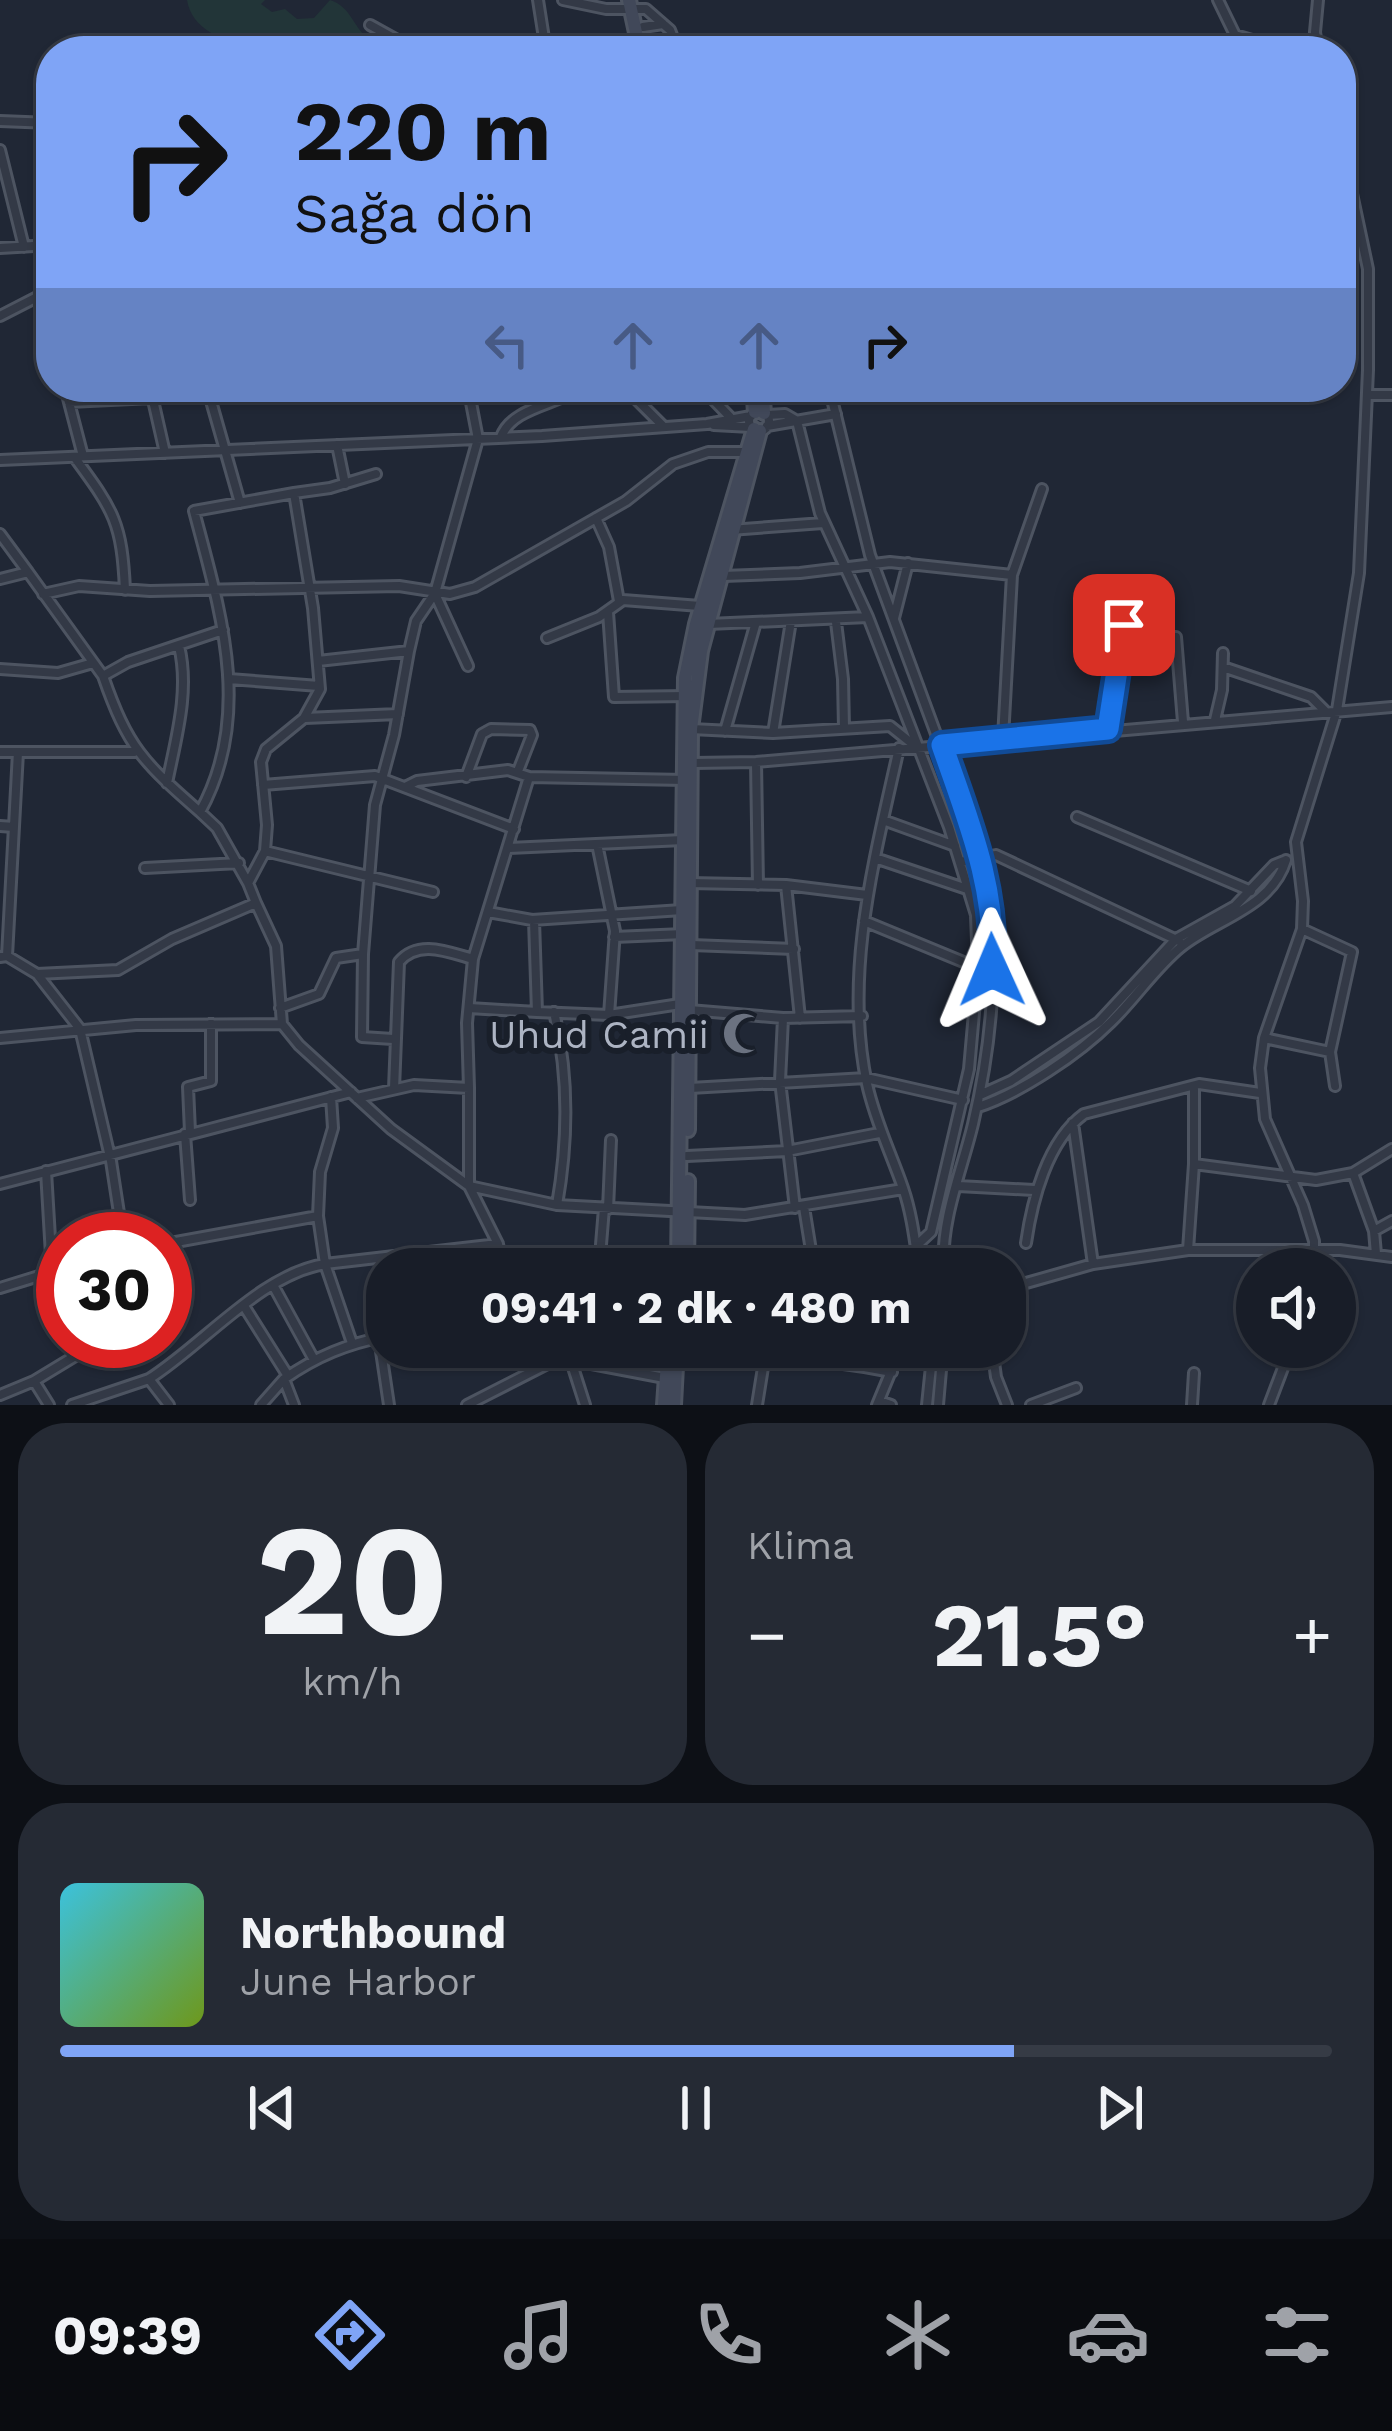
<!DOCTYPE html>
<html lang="tr">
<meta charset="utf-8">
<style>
:root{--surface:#181d28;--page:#252a34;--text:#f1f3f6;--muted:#9fa2a8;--line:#363b45;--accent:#7fa4f6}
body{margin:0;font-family:"Work Sans",sans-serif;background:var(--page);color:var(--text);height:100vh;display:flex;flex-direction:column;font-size:45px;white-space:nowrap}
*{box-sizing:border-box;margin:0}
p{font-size:39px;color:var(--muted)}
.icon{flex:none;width:66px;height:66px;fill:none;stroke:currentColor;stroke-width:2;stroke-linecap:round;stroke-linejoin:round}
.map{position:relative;height:1405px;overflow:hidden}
.panel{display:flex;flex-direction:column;gap:18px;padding:18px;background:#0d1016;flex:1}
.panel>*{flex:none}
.hud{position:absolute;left:36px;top:36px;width:1320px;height:366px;border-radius:48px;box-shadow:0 3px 9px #0004,0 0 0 3px var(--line);background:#7fa4f6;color:#111;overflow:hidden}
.controls{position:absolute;left:1236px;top:1248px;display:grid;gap:24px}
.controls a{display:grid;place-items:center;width:120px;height:120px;border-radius:50%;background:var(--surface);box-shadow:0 3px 9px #0004,0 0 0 3px var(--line);font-size:60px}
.speed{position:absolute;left:36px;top:1212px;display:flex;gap:24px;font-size:60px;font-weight:700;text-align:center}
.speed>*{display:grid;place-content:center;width:156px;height:156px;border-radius:50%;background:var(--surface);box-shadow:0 3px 9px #0004,0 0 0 3px var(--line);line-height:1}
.speed .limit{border:18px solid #d22;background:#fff;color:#111}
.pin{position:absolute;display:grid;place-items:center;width:102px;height:102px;color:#fff;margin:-51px;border-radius:24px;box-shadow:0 6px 18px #0006}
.me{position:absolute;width:132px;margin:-66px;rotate:359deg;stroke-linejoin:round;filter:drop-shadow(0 0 9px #0008)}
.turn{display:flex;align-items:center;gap:42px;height:252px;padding:0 60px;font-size:54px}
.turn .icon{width:156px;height:156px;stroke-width:2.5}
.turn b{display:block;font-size:84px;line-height:102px}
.lanes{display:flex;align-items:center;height:114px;padding:0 60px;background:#0003;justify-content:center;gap:60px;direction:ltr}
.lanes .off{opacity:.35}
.big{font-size:90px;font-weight:700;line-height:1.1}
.panel .tile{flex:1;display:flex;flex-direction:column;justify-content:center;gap:18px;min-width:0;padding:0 42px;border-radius:48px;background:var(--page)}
.panel .dial{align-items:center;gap:0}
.dial b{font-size:156px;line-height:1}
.song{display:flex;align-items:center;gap:36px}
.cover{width:144px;height:144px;border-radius:18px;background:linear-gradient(135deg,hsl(190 70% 55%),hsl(80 70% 35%))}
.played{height:12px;border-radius:6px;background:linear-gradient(90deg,var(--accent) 75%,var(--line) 75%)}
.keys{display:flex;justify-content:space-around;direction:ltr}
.heat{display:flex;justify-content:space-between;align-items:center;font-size:66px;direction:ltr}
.panel .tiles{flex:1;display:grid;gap:18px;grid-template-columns:1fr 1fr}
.tile:last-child{grid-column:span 2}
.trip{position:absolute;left:366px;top:1248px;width:660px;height:120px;border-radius:48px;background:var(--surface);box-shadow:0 3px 9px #0004,0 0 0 3px var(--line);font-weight:700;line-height:120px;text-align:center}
.tabs{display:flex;height:192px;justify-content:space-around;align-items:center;background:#0a0c10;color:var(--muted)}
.tabs .icon{width:84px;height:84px}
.tabs .on{color:var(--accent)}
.tabs b{font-size:54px;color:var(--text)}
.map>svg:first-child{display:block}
.green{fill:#223538}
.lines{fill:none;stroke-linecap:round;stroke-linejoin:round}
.street-casing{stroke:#4d5461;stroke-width:14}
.secondary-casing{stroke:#4d5461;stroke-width:18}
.street{stroke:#333946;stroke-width:8}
.secondary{stroke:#414859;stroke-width:12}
.route-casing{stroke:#114b97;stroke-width:30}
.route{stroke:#1a73e8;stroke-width:21}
.labels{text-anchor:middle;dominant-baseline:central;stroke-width:12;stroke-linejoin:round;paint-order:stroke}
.poi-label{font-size:39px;fill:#adb4c3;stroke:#191f2a;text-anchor:end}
</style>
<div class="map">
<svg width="1392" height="1405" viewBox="0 0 1392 1405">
<rect width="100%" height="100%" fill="#202735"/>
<path class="green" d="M187 0H265L261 4 272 12 285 9 297 19 314 18 330 0C352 7 352 27 370 40L369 51C324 51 197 62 187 0Z"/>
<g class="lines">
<defs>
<path id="street" d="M538 0 546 51
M563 0 606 9H646L670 30 678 51
M1218 0 1235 35 1252 40 1316 41
M370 25 417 51
M643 27 663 24
M1318 51 1315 32 1318 0
M0 121 51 123
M0 150 24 247
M0 248 51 245
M0 316 41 295 51 333
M65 387 83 456
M150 387 165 453
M207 387 240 503
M624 387 664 427
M701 387 730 417
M829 387 870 555 981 856C1002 942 993 1039 973 1124 962 1170 940 1222 944 1269
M1367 395H1392
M69 402 153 398
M749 421a10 10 0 1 1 20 0a10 10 0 1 1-20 0Z
M767 415 785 414 797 421
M797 421 820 513 868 617 949 827 976 915 978 968 969 1069 931 1232 916 1246
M714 425 751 427
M767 426 836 414
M501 437C512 407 558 405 582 387
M337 445 345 484
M75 458C114 511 122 523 125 590
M0 460 542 436 707 424 751 416
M294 493 330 488 376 474
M596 518 609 547 619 601
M730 530 823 523
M0 534 28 572
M1012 575 1042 489
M723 576 800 573 890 562 1012 575 1003 738
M0 579 28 572 103 676
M43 594 79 586 150 591 399 586 450 594 475 587 626 501 673 464 708 452H746
M435 594 468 666
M608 612 614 697 688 696
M894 618 908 563
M836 622 843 679 844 728
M708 624 868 617
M223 630 128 662 103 676C128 748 143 762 200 812 254 715 220 610 194 511L294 493 313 608 320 689 304 718 266 749 261 762 267 825 265 851
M1176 637 1183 722
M547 638 599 617 623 600 700 606
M409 651 416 621 435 593 478 439 468 387
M318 661 409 651 394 735 375 805 363 954 362 1037 393 1039
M1223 667 1311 697 1325 711
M0 669 58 673 93 663
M229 679 319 686
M305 718 398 714
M1215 720 1222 690 1223 653
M691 729 773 733 890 726 915 746
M1109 729 1124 624
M725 731 756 622
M773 733 791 621
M899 748C875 857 843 972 867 1084 875 1121 891 1153 903 1188 912 1214 915 1242 919 1269
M0 752H134
M756 762 758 885
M694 763 756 762 1392 707
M466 777 482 734 491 729 530 730 532 735 518 771
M167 783C176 738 190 691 179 646
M263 785 375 776 514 829
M405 787 417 781 508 770 529 777
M200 812 217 828 248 883
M1077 817 1251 891
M883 820 955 846
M0 826 14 827
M597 844 615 931 609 1015
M509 848 683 840
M875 858 970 890
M961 862 996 855 1179 941
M145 868 239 863
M689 883 786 885 867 895
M786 885 800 1018
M256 903 248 883 265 851 433 892
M488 912 532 920 682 910
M864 921 978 968
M1302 929 1352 952 1330 1052 1335 1086
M614 937 684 934
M691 945 794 949
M7 956 18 752
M0 957 7 956 37 974 80 1029 111 1161 123 1239
M473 959 529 777 685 780
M37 974 118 970 172 939 256 903 276 946 282 1024 299 1045 391 1129 469 1186 557 1205 745 1215 903 1189
M280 1008 319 994 336 958 363 954
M469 1008 537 1012 534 920
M537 1012 609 1015 680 1004 689 1010 783 1018 862 1016
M554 1012C569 1075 568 1142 557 1205
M783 1018 780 1081 795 1208
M0 1038 136 1025 282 1024
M1264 1038 1330 1052
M690 1088 866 1078 963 1100
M394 1089 399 962C418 939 448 952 473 959L467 1023 469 1088
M980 1095 1011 1081 1099 1022 1176 939 1235 906 1274 865 1284 861
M357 1098 414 1085 469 1088V1186L498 1244 503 1269
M978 1107C1021 1093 1079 1054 1111 1022 1135 999 1155 968 1181 947 1215 919 1271 909 1286 860
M1073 1123 1093 1264
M190 1132 188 1087 211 1081V1024
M185 1134 190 1200
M687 1156 787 1151 879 1133
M1194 1164 1316 1180 1353 1173 1392 1149
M1353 1173 1374 1231 1376 1254
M0 1184 351 1092
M958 1186 1034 1190
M804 1207 814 1269
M608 1209 611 1140
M318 1216 320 1172 333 1128 331 1097
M1374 1231 1392 1221
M1026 1243C1032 1201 1047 1141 1084 1114L1199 1084 1260 1093
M1188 1250 1194 1164V1086
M599 1269 604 1208
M1314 1269V1241L1303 1205 1265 1119 1260 1068 1264 1038 1302 929 1303 901 1296 842 1337 710 1359 573 1368 370V269L1341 142
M273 1285 313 1358
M0 1288 52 1272 46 1171
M1005 1289 1093 1264 1188 1250H1340L1392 1257
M244 1306 288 1376
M379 1338 389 1405
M352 1343 325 1264 498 1244
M550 1347 581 1362 670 1379
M992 1347 996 1377 1007 1405
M570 1358 585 1405
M673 1359C753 1355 813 1357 892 1372
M592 1364 593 1347
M149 1379C203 1345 261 1274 325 1264L318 1216 165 1244
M284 1379C317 1356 347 1344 387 1336
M34 1381 49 1405
M0 1395 34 1381 100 1341
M879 1401 891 1405
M72 1405 149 1379 169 1405
M261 1405 284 1379 294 1405
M467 1405 565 1355
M757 1405 765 1355
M877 1405 901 1347
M927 1405 933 1347
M938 1405 943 1347
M1031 1405 1076 1388
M1192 1405 1194 1373
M1269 1405 1291 1347"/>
<path id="secondary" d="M629 0 640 51
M753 387 755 412
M762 387 764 413
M688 1130 691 729 701 651 760 431
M678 1269 685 678 696 624 754 429
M687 1269 688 1181
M664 1405 668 1347
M674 1405 677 1347"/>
</defs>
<use href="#street" class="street-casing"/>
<use href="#secondary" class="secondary-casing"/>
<use href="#street" class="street"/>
<use href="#secondary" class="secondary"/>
</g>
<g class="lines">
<defs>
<path id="route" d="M992 970C997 888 968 820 942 745L1108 729 1124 625"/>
</defs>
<use href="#route" class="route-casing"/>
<use href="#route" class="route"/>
</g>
<defs>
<symbol id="mosque-bare" viewBox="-9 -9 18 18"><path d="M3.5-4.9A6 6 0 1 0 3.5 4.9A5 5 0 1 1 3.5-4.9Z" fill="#6b7280" stroke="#191f2a" stroke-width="2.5" paint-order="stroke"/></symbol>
</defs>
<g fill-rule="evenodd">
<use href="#mosque-bare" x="714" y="1004" width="59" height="59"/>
</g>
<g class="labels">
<g class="poi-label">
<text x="709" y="1034">Uhud Camii</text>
</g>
</g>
</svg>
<div class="controls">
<a><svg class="icon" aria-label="sound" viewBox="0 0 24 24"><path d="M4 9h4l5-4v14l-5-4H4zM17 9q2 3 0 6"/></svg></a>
</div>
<div class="speed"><div class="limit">30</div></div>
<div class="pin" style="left:1124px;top:625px;background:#d93025"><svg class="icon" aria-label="arrive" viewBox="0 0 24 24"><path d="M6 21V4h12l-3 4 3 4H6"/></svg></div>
<svg class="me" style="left:992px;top:970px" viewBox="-20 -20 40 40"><path d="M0-17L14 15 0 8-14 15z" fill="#1a73e8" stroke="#fff" stroke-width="4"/></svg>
<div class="trip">09:41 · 2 dk · 480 m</div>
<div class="hud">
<div class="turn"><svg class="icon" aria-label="right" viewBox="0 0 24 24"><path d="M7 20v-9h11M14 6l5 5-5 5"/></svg><div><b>220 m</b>Sağa dön</div></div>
<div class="lanes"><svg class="icon off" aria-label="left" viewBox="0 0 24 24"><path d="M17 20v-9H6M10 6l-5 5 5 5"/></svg><svg class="icon off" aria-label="ahead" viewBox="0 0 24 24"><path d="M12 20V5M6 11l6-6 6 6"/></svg><svg class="icon off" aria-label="ahead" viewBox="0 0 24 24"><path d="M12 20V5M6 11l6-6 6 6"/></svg><svg class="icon" aria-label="right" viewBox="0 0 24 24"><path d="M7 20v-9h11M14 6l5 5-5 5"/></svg></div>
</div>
</div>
<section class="panel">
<div class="tiles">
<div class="tile dial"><b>20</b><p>km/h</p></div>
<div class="tile"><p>Klima</p>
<div class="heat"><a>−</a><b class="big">21.5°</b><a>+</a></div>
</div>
<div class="tile">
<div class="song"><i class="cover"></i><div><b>Northbound</b><p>June Harbor</p></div></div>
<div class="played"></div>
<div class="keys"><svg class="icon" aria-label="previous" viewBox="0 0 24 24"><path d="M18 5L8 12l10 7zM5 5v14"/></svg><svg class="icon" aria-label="pause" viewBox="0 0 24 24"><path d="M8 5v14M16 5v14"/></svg><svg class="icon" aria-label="next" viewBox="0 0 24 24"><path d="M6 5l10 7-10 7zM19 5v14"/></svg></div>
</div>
</div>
</section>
<nav class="tabs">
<b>09:39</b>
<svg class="icon on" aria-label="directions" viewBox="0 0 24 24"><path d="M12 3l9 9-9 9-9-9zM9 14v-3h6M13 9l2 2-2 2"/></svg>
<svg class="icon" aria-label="music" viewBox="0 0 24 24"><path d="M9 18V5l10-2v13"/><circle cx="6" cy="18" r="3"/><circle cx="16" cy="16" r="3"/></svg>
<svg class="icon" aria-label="phone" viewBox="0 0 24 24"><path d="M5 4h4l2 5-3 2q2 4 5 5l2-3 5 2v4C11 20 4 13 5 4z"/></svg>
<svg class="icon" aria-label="climate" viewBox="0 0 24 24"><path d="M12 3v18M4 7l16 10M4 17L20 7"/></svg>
<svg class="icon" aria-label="car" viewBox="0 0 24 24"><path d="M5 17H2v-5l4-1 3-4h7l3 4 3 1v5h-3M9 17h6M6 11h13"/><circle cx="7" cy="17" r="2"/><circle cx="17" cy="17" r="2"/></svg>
<svg class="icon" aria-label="filters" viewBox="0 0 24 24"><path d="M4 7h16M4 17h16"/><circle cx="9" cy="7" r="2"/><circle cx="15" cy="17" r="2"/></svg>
</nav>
